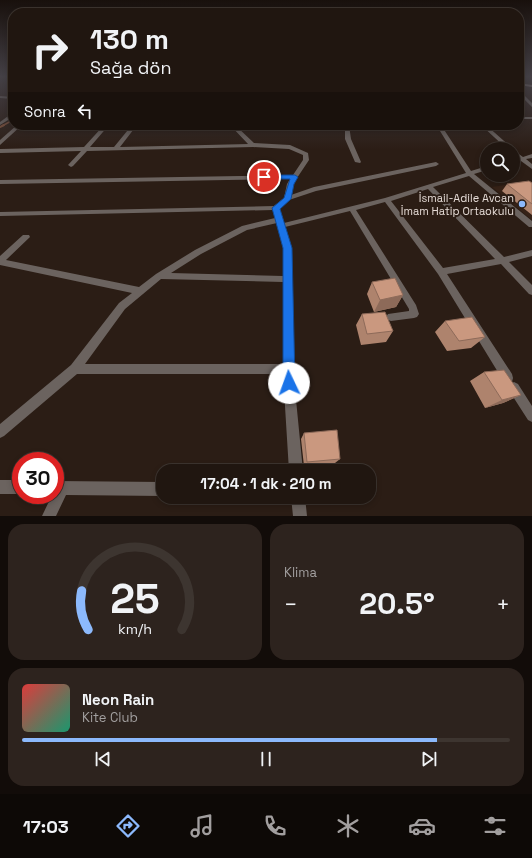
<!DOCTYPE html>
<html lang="tr">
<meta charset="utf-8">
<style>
:root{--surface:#201610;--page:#2d231e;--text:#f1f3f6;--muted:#a29f9f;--line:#3d3530;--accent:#8cb9fc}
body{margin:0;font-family:"Space Grotesk",sans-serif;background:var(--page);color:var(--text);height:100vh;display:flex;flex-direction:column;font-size:15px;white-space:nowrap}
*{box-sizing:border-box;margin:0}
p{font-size:13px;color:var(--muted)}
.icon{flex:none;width:22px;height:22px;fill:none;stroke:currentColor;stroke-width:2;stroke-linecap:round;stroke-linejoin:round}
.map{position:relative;height:516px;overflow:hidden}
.sheet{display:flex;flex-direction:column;gap:8px;padding:8px;background:#120c09;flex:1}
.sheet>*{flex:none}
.guide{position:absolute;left:8px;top:8px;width:516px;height:122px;border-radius:16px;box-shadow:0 2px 6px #0003,0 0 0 1px var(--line);background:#201610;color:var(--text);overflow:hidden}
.controls{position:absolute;left:480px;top:142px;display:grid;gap:8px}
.controls a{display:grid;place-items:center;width:40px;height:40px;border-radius:50%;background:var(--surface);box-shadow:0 2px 6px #0003,0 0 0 1px var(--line);font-size:20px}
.speed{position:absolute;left:12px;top:452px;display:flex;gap:8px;font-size:20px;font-weight:700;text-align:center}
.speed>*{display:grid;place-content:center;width:52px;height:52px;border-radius:50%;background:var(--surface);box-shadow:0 2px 6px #0003,0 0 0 1px var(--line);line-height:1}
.speed .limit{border:6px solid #d22;background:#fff;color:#111}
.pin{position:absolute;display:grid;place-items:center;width:34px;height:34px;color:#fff;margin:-17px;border:2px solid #fff;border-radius:50%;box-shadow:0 1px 4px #0007}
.me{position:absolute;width:44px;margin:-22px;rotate:357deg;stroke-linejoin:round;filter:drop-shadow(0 0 3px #0008)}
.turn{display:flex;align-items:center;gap:14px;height:84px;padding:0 16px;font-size:18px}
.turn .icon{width:52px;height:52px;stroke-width:2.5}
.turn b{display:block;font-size:28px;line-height:34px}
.then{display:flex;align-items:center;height:38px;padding:0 16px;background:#0003;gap:8px;font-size:15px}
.big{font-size:30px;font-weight:700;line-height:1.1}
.sheet .card{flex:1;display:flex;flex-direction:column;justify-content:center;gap:6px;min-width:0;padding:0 14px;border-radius:16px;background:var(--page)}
.sheet .dial{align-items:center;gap:0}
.dial svg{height:104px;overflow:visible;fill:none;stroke:var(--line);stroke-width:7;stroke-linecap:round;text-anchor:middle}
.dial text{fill:var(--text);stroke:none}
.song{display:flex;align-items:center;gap:12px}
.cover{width:48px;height:48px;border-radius:6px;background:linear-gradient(135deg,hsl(0 70% 55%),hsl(160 70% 35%))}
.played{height:4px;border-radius:2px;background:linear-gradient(90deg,var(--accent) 85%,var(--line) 85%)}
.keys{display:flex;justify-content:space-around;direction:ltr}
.heat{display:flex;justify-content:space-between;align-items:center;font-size:22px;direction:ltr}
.sheet .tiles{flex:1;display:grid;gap:8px;grid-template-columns:1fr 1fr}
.card:last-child{grid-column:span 2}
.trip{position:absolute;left:156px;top:464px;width:220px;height:40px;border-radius:16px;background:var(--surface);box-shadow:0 2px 6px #0003,0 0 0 1px var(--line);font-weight:700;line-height:40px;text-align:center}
.dock{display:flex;height:64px;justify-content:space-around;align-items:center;background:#0d0906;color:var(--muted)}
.dock .icon{width:28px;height:28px}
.dock .current{color:var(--accent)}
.dock b{font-size:18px;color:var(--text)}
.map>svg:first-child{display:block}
.built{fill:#362217}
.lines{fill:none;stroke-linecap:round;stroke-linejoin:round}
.stream-far1{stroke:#7b4e37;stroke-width:1.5}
.stream{stroke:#7b4e37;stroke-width:2}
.street{fill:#6b635f;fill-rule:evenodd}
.primary{fill:#b7a79f;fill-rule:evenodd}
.wall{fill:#ae836d}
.shaded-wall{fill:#8d6a59}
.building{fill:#ca987f;stroke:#8d6a59}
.route{fill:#1a73e8;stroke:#114b97}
.poi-dot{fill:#8cb9fc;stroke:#2b1d15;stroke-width:1.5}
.labels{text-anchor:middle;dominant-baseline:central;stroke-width:4;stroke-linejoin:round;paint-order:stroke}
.poi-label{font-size:11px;fill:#e5dbd6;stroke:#2b1d15;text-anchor:end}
</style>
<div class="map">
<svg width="532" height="516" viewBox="0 0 532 516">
<rect width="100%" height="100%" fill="#2b1d15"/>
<path class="built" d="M532 181V220L492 187Z"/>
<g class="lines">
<path class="stream-far1" d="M2 126 13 120"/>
<path class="stream" d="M0 127 4 125"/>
<path class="street" d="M519 77H523L525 84H523Z
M519 90 532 103V107L519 94Z
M0 96 13 97V99L0 98Z
M11 114H13V117L0 125V122Z
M519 117H532V119H519Z
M17 125H22L0 145V140Z
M104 125H109L90 147H114L132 125H137L120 147 248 144 230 125H235L254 143 290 145 308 153 309 160 293 184 291 195 314 187 436 162 439 164 436 166 316 191 289 200 280 209 284 223 385 198 466 173 440 131 355 126 353 125H381L439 128 437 125H441L471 171 487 166V170L474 174 532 221V227H529L469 176 433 187 504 257 532 250V256L509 262 532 285V295L529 294 501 264 447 274 512 374 513 378 512 382 508 383 504 382 438 274 385 202 356 210 416 305 419 314 417 317 414 318 391 321 388 320 386 317 388 314 409 311V309L350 211 285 227 291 248 293 369 303 471H289L283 374H77L4 436 0 438V424L71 365 119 303 132 293 0 265V256L23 235H29L30 237 6 260 139 287 156 274 195 250 242 226 275 218 273 210 0 216V212L274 206 284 198 287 184 290 179 0 184V180L293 175 303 160V155L289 149 253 147 87 151 73 166 71 167 68 165 81 151 0 153V149L84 147ZM428 189 495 259 443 268 391 201ZM277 223 283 248V276L171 273 201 254 247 230ZM161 279 283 282V364H85L125 309Z
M345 125H349L351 139 361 162 360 163 355 162 345 139Z
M481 125H486L513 149H507Z
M513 150 523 157 532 154V158L526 159 532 164V169L521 161 513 163V159L517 158 513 155Z
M514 382 518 384 532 406V422L528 420 510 392 508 388 510 384Z
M0 480H21V494H0Z
M55 481 163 482V496L66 495 56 516H42L52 495H55Z
M291 497H305L307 516H293Z"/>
<path class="primary" d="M519 83 532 85V87L519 85Z"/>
</g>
<path class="wall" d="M532 183V215L502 191 507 184Z
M372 282 403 295 396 307 374 312 367 294Z
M362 314 393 331 386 342 361 345 356 325Z
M445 321 485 337 471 348 447 351 435 332Z
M484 372 521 395 503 403 485 408 470 381Z
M304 433 340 459 335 463 304 466 301 439Z"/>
<path class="shaded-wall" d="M403 295 396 307 374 312 380 300Z
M521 395 503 403 485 408 502 400Z"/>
<path class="building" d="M529 181 532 183V204L507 184Z
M395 278 403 295 380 300 372 282Z
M385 312 393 331 367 334 362 314Z
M472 317 485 337 459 341 445 321Z
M504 370 521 395 502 400 484 372Z
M337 430 340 459 307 462 304 433Z"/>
<linearGradient id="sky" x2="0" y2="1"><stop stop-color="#18100c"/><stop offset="0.51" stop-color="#444046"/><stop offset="1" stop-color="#444046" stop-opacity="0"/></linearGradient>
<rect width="532" height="150" fill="url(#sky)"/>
<path class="route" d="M295 175 298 177 294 184 291 199 280 209 292 248 295 383 293 388 289 390 284 388 283 383V248L272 208 284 198 290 179H264L260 177 264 175Z"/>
<circle class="poi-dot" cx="522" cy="204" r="4"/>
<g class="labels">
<g class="poi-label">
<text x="514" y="198">İsmail-Adile Avcan<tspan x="514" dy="13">İmam Hatip Ortaokulu</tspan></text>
</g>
</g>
</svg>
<div class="controls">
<a><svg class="icon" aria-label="search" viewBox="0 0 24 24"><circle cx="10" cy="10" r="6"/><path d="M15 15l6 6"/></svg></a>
</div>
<div class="speed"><div class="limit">30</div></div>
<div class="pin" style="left:264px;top:177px;background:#d93025"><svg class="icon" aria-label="arrive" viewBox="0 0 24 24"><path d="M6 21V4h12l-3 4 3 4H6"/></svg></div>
<svg class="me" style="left:289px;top:383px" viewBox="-20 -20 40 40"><circle r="19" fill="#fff"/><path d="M0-13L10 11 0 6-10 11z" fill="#1a73e8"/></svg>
<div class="trip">17:04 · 1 dk · 210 m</div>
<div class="guide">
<div class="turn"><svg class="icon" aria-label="right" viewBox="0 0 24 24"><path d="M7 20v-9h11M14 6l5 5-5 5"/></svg><div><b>130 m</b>Sağa dön</div></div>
<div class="then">Sonra<svg class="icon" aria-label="left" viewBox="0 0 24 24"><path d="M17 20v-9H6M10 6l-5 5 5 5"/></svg></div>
</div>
</div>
<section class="sheet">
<div class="tiles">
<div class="card dial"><svg viewBox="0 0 100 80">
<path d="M14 69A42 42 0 1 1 86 69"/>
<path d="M14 69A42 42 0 0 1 9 39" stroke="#8cb9fc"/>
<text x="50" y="56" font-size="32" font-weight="700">25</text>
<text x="50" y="72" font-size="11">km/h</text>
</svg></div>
<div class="card"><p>Klima</p>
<div class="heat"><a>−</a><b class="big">20.5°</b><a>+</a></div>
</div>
<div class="card">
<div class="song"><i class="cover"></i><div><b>Neon Rain</b><p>Kite Club</p></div></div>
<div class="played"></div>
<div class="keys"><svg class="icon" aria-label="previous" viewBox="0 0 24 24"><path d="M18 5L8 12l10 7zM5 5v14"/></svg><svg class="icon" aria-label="pause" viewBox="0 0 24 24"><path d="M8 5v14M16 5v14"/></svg><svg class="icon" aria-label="next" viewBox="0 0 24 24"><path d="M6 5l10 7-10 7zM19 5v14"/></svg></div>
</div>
</div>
</section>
<nav class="dock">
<b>17:03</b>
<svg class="icon current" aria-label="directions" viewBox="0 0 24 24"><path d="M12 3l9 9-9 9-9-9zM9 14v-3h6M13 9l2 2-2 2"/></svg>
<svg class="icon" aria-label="music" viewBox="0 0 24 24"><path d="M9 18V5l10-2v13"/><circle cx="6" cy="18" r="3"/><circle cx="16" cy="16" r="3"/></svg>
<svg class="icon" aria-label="phone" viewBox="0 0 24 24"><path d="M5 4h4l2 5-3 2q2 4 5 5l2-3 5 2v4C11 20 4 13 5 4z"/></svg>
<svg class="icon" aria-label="climate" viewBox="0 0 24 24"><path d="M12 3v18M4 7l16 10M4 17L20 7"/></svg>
<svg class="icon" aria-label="car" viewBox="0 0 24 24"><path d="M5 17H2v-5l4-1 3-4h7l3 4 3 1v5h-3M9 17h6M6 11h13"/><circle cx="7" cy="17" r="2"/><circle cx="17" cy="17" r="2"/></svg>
<svg class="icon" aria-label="filters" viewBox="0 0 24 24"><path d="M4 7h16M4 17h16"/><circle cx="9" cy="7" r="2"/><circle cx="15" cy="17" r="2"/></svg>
</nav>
